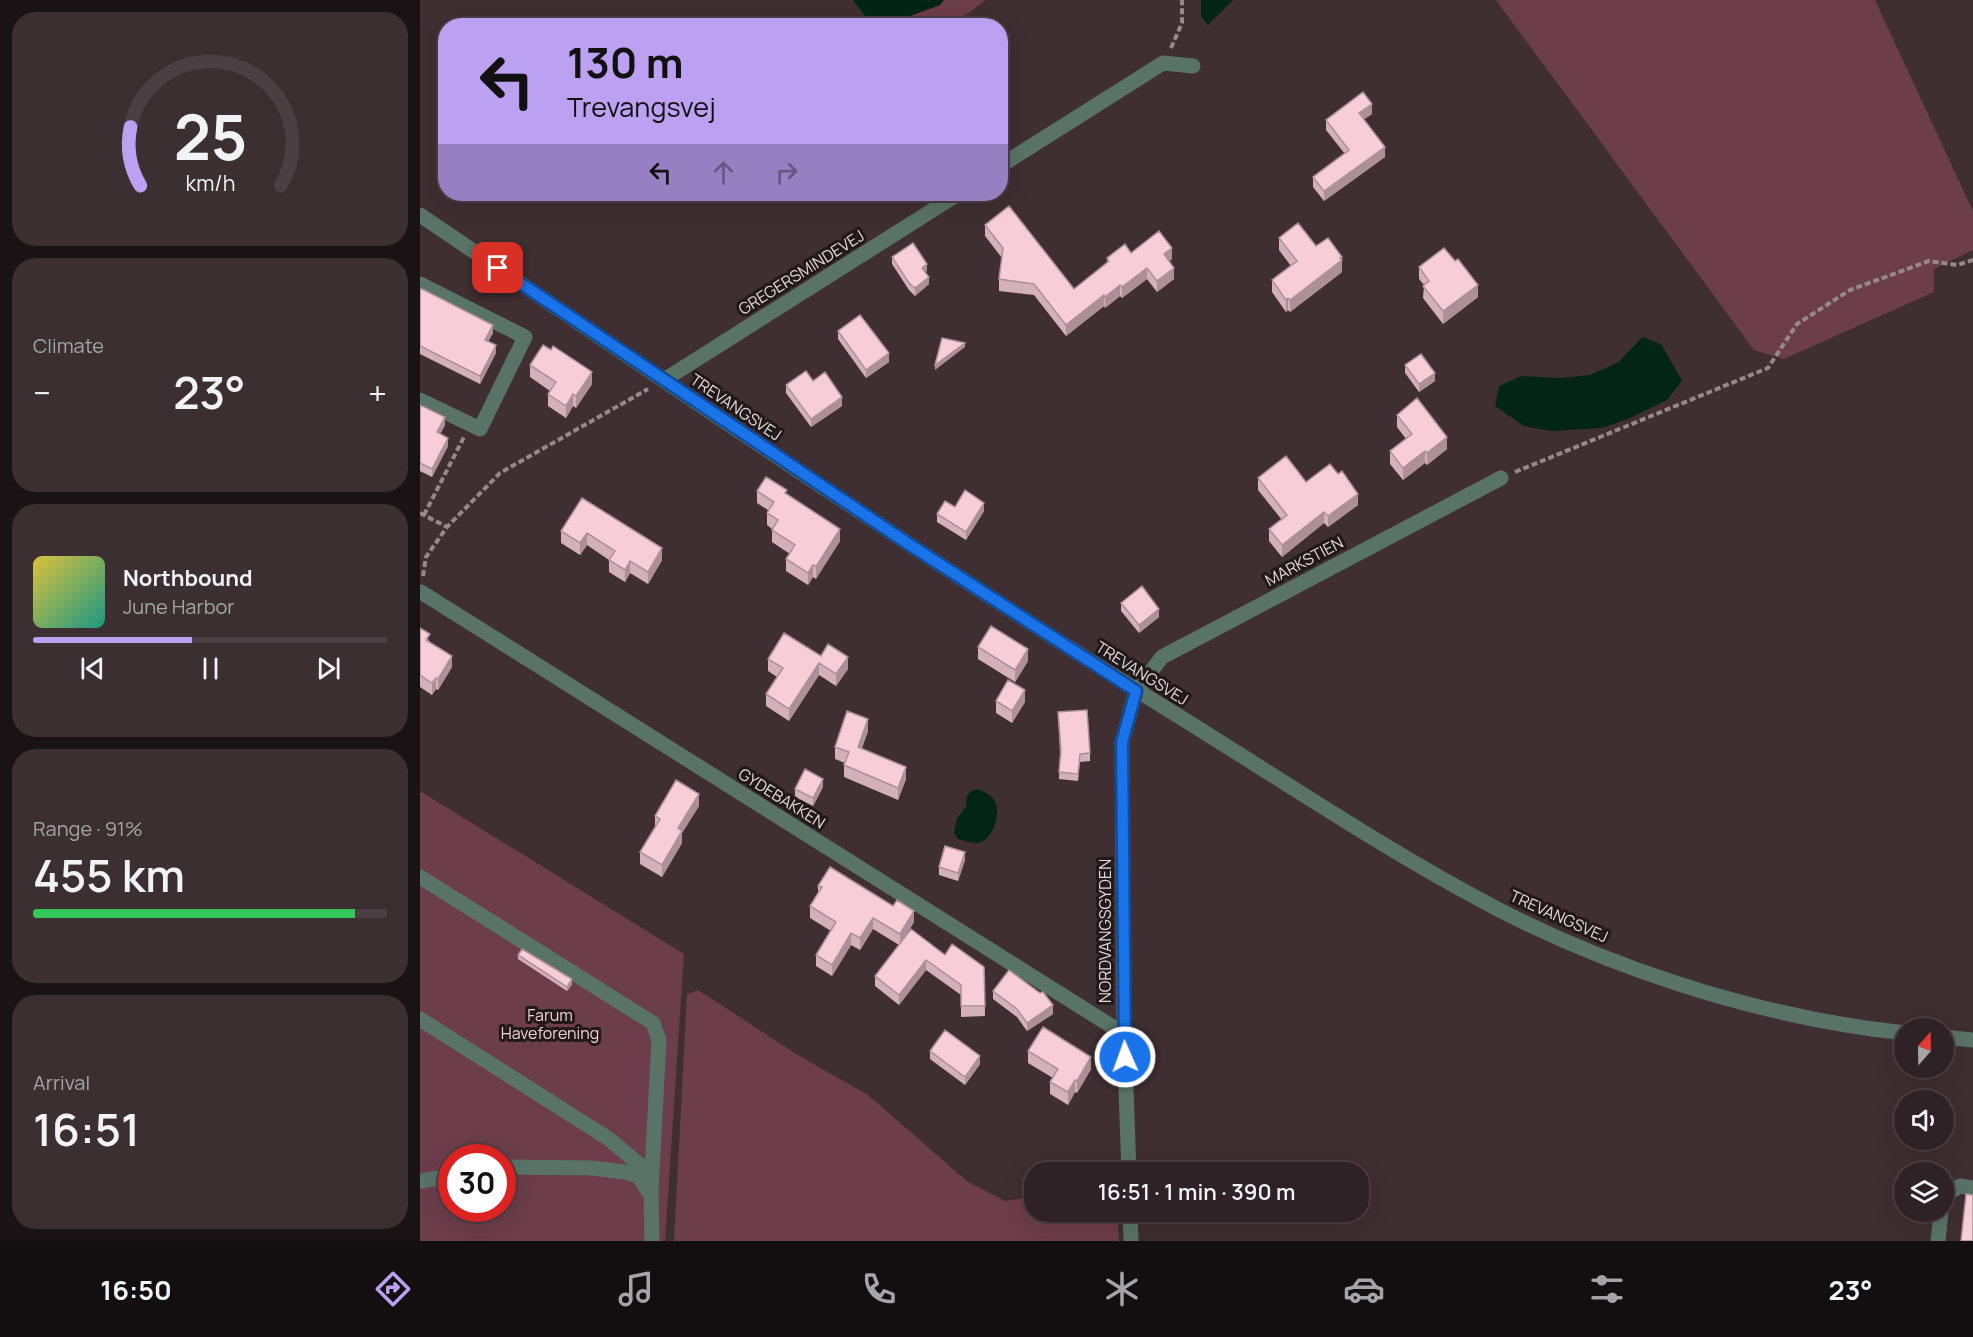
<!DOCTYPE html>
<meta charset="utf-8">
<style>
:root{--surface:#2f2226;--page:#3b2f32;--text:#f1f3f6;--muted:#a7a4a7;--line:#4a3f43;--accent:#bca0f2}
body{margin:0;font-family:Manrope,sans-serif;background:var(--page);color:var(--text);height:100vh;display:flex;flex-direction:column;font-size:22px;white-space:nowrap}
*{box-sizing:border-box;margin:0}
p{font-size:20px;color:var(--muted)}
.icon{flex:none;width:33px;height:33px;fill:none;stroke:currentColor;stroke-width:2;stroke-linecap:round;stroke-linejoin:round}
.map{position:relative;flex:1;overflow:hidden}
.details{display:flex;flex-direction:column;gap:12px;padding:12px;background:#1a1315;width:420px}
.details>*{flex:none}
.top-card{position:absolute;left:18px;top:18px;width:570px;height:183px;border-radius:24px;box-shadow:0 6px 24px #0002,0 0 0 2px var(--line);background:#bca0f2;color:#111;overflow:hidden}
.needle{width:39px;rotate:20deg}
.controls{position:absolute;left:1474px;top:1018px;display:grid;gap:12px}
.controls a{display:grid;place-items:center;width:60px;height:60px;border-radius:50%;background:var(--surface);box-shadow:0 6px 24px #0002,0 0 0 2px var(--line);font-size:30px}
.speed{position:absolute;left:18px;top:1144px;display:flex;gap:12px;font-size:30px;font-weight:700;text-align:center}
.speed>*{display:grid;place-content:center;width:78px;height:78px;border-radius:50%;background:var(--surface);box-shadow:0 6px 24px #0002,0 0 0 2px var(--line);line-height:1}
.speed .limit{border:9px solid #d22;background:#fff;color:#111}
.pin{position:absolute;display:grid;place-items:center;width:51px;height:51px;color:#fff;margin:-26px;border-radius:12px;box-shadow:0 3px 9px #0006}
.me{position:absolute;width:66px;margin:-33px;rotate:358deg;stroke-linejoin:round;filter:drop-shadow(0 0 4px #0008)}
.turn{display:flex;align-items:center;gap:21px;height:126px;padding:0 30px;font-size:27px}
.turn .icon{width:78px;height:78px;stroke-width:2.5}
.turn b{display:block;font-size:42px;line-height:51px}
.lanes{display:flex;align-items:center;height:57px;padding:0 30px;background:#0003;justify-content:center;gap:30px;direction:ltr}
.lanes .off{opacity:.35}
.big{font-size:45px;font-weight:600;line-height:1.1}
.details .tile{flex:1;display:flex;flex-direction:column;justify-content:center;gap:9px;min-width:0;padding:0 21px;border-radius:24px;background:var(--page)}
.details .dial{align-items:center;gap:0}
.dial svg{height:156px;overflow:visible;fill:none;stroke:var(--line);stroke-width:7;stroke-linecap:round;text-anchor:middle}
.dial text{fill:var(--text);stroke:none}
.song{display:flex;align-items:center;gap:18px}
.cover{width:72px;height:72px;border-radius:9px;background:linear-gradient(135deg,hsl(50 70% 55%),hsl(170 70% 35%))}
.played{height:6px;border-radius:3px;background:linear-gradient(90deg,var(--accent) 45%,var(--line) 45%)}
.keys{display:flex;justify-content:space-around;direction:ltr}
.heat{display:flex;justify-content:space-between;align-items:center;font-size:33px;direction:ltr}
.charge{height:9px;border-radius:4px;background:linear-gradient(90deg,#34c759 91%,var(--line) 0)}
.trip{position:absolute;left:604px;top:1162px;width:345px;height:60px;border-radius:24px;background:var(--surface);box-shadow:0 6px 24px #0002,0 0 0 2px var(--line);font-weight:600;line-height:60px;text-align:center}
.tabs{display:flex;height:96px;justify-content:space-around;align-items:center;background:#130e0f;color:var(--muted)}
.tabs .icon{width:42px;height:42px}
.tabs .on{color:var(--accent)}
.tabs b{font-size:27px;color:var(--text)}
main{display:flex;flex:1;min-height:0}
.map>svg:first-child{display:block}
.green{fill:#6c3d4b;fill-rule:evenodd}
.water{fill:#022518}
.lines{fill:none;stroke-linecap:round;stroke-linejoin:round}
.path{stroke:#97888c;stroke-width:4;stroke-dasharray:6 3;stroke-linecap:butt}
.minor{stroke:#5a7367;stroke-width:15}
.wall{fill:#d4b1ba}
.shaded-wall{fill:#ad9097}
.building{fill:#f7ced8;stroke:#ad9097;stroke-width:1.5}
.route-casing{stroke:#114b97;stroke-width:15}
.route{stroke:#1a73e8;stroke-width:10}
.labels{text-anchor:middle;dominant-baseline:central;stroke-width:6;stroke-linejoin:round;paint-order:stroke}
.street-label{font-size:16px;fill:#e3d7da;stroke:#21181a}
.park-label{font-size:16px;fill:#f5cfd8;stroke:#21181a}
</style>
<main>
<section class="details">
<div class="tile dial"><svg viewBox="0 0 100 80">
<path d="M14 69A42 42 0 1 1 86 69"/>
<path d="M14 69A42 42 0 0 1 9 39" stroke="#bca0f2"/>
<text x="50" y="56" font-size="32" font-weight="700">25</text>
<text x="50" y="72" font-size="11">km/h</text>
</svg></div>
<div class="tile"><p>Climate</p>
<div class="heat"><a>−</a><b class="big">23°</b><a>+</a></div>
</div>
<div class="tile">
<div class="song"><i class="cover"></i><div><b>Northbound</b><p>June Harbor</p></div></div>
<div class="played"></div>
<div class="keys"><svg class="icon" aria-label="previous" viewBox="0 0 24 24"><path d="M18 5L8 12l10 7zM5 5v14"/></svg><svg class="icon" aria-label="pause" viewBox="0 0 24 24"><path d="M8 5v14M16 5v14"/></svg><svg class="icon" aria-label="next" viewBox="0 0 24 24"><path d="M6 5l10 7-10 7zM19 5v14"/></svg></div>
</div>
<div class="tile"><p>Range · 91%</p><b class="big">455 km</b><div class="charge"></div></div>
<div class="tile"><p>Arrival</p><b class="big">16:51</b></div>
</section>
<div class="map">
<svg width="1553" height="1241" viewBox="0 0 1553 1241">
<rect width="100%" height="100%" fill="#3f2e32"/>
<path class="green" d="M524 0H566L546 15 519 25H466L448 20 476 21 520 5Z
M1076 0H1455L1553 211V250L1514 269V292L1364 359 1334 350Z
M0 791 264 954 245 1241H0ZM32 1158H82V1209H32Z
M278 990 381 1057 448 1095 548 1182 585 1201 615 1196V1212H697L699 1241H254L267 994Z"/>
<path class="water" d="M433 0H524L520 5 476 21 448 20Z
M781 0H813L788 25 781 16Z
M1222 337 1241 344 1262 381 1247 400 1210 418 1182 428 1131 431 1104 426 1075 406 1079 386 1101 376 1142 378 1170 375 1199 362Z
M558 789C564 792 570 794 574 800 582 812 573 842 557 843 551 843 544 840 538 839L534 833 537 818 546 807 547 796 551 791Z"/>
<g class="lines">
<path class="path" d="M751 48 762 23V0
M1095 472 1348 368 1377 324 1430 290 1509 261 1537 265 1553 260
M0 513 27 527
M4 515 44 437
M3 576 6 557 27 527 80 473 228 389"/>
<path class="minor" d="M580 166 743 63 773 66
M0 215C251 385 502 558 760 717 855 776 948 838 1046 892 1176 965 1336 1017 1485 1033
M0 284 105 337 60 429 0 400
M244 380 538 194
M1 592 704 1034
M0 877 233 1023 239 1040 231 1189 232 1241
M0 1019 189 1139 232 1175
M1524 1037 1553 1040
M82 1168 91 1167 171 1168 205 1172 218 1176 231 1195
M709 1173 704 1034 702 742 716 691 742 657 1081 478
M0 1181 32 1176
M1524 1199 1526 1194 1540 1186 1553 1188
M710 1212 711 1241
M1518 1241 1521 1212"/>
</g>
<path class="wall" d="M952 114 944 119 965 157 904 201 893 187V177L925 154 906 130V120Z
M565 225 654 289 687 263V258L711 253 752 259 749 261 754 279 737 292 727 279 702 298 700 296 685 308 684 306 646 336 614 295 579 291V279L582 258 565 236Z
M859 238 896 246 922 257V272L870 312 868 310 866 312 852 292V280L871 266 859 250Z
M472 257 507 271 505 272 509 284 495 296 489 290 472 264Z
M999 267 1058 297 1023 324 1003 298 1004 285 999 279Z
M0 288 73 333 68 341 76 353 60 384 0 354Z
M418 331 469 362 446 378 418 339Z
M110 365 172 384 156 408 153 406 146 418 128 406V394L130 391 110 377Z
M985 365 1015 381 999 392 985 373Z
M393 381 422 406 391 427 366 393V385Z
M0 405 25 425 20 434 28 446 12 477 0 471Z
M977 415 1027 449 1007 465 1005 463 983 480 970 464V451L986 439 977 427Z
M838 478 886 482 938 505 908 527 904 523 862 557 849 541V529L862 520 838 490Z
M337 491 367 495 420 541 397 577 396 579 393 577 388 585 366 571V559L370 554 352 542V529L347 525V513L348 510 337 503Z
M162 498 242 560 228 584 210 573 205 582 189 572V560L167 545 160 555 141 543V531Z
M535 507 564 511 546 540 517 522V514Z
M701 603 739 617 719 633 701 611Z
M0 628 10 642 32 667 18 690 16 689 12 695 0 687Z
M558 647 608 661 595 682 558 659Z
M401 656 428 669 416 686 399 675 369 721 346 706V694L357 677 348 671V659Z
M576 701 605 702 592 723 576 713Z
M638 712 670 753V761L660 762 658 781 639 779 640 754Z
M448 731 442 748 486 779 478 800 424 777V765L425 763 415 759V747Z
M403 787 393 806 375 797V789Z
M279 806 262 833V843L242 877 220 864V852L235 827V816Z
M545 860 538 881 519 875V867Z
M398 886 494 922 484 938 525 955 564 967 565 1016 541 1017V995L506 970 479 1005 455 986V976L479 945 453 929 440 950 431 945 412 976 396 966V955L411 931 390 918V906L398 893Z
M98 955 152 984 147 991 98 959Z
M573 991 633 1014 607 1031 597 1017 573 999Z
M510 1051 560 1064 545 1085 510 1059Z
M608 1051 671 1069 657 1093 655 1092 648 1105 630 1094V1082L633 1078 608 1063Z"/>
<path class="shaded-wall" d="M952 104V114L939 123V113Z
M965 147V157L904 201V191Z
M752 248V259L744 265V254Z
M922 257V272L870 312V300Z
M507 264V271L502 275V268Z
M727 268V279L702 298V287Z
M754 268V279L737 292V281Z
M509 277V284L495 296V288Z
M700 285V296L685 308V297Z
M1058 285V297L1023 324V311Z
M684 295V306L646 336V325Z
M868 298V310L866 312V300Z
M73 325V333L65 348V340Z
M545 343V347L515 370V365Z
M76 345V353L60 384V376Z
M469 353V362L446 378V370Z
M172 372V384L156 408V396Z
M1015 373V381L999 392V384Z
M153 394V406L146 418V406Z
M422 397V406L391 427V419Z
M25 417V425L17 440V432Z
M1027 437V449L1007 465V453Z
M28 438V446L12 477V469Z
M1005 451V463L983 480V468Z
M938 494V505L908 527V516Z
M564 503V511L546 540V532Z
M904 512V523L862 557V545Z
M420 529V541L396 579V566Z
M167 533V545L160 555V543Z
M242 548V560L228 584V572Z
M210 561V573L205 582V570Z
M393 565V577L388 585V573Z
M739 609V617L719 633V625Z
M608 649V661L595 682V670Z
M32 656V667L18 690V679Z
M428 657V669L416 686V674Z
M399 663V675L369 721V709Z
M16 678V689L12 695V683Z
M605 690V702L592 723V711Z
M448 719V731L438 759V747Z
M486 767V779L478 800V788Z
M403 779V787L393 806V798Z
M279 794V806L262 833V843L242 877V865L258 828Z
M545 852V860L538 881V873Z
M494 911V922L480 945V934Z
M453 918V929L440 950V938Z
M431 933V945L412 976V965Z
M506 960V970L479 1005V995Z
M152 979V984L147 991V987Z
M633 1005V1014L607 1031V1023Z
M560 1056V1064L545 1085V1077Z
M671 1057V1069L657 1093V1081Z
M655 1080V1092L648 1105V1092Z"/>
<path class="building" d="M943 92 952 104 939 113 965 147 904 191 893 177 929 150 906 120Z
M589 206 654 289 689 261 687 258 705 244 711 253 739 231 752 248 744 254 754 268 737 281 727 268 702 287 700 285 685 297 684 295 646 325 614 284 579 279 583 248 565 225Z
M878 223 896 246 908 238 922 257 920 258 922 260 870 300 868 298 866 300 852 280 877 261 859 238Z
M493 243 507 264 502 268 509 277 495 288 489 283 472 257Z
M1024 248 1035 261 1038 259 1058 285 1023 311 1003 286 1009 281 999 267Z
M0 288 73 325 65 340 76 345 60 376 0 346Z
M440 315 469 353 446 370 418 331Z
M522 338 545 343 515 365Z
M123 345 131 350 133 346 172 372 156 396 153 394 146 406 128 394 136 382 110 365Z
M1001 354 1015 373 999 384 985 365Z
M386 371 393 381 405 372 422 397 391 419 366 385Z
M997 398 1027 437 1007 453 1005 451 983 468 970 451 992 434 977 415Z
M0 405 25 417 17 432 28 438 12 469 0 463Z
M866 456 886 482 910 464 918 474 922 471 938 494 908 516 904 512 862 545 849 529 867 515 838 478Z
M346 477 367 490 365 493 420 529 397 565 396 566 393 565 388 573 366 559 375 545 352 530 358 520 347 513 354 502 337 491Z
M545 490 564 503 546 532 517 514 525 501 535 507Z
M162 498 242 548 228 572 210 561 205 570 189 560 195 551 167 533 160 543 141 531Z
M722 586 739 609 719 625 701 603Z
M571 626 608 649 595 670 558 647Z
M0 628 10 634 6 640 32 656 18 679 16 678 12 683 0 675Z
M364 633 401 656 408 644 428 657 416 674 399 663 369 709 346 694 363 668 348 659Z
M588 680 605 690 592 711 576 701Z
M667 710 670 753 660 754 658 774 639 772 641 750 638 712Z
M427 711 448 719 438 747 486 767 478 788 424 765 429 752 415 747Z
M385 769 403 779 393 798 375 789Z
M256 780 279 794 258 828 262 831 242 865 220 852 240 819 235 816Z
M525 846 545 852 538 873 519 867Z
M410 867 473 906 477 900 494 911 480 934 453 918 440 938 431 933 412 965 396 955 416 922 390 906 402 887 398 886Z
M491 929 525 955 532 944 564 967 565 1006H541V985L506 960 479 995 455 976Z
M102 949 152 979 147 987 98 955Z
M589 970 620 993 623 992 633 1005 607 1023 597 1009 573 991Z
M623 1027 671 1057 657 1081 655 1080 648 1092 630 1082 638 1069 608 1051Z
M525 1030 560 1056 545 1077 510 1051Z
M1546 1194 1553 1195V1241H1541Z"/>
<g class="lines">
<defs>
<path id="route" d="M78 268 487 543 716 691 702 742 705 1057"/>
</defs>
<use href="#route" class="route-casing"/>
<use href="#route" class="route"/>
</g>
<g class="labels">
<g class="street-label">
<text transform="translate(381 272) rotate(-32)">GREGERSMINDEVEJ</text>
<text transform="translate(316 407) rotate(34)">TREVANGSVEJ</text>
<text transform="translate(884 561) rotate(-28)">MARKSTIEN</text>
<text transform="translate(722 673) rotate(32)">TREVANGSVEJ</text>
<text transform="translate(362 798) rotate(32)">GYDEBAKKEN</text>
<text transform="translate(1139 916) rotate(24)">TREVANGSVEJ</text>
<text transform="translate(685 931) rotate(-90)">NORDVANGSGYDEN</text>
</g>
<g class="park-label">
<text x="130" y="1015">Farum<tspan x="130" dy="18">Haveforening</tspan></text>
</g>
</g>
</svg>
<div class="controls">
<a><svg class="needle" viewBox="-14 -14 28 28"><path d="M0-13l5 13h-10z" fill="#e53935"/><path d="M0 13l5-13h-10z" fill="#a7a4a7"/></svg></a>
<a><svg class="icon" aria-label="sound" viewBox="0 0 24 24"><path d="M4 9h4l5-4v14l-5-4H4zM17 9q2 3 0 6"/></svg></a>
<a><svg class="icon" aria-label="layers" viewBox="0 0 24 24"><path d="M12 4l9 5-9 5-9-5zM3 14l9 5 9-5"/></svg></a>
</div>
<div class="speed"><div class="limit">30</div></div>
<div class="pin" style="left:78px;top:268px;background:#d93025"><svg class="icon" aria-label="arrive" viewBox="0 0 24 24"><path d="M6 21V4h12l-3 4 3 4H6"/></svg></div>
<svg class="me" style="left:705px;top:1057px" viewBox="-20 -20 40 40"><circle r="17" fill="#1a73e8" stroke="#fff" stroke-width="3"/><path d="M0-11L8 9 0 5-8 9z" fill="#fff"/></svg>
<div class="trip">16:51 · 1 min · 390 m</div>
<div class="top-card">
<div class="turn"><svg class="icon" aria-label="left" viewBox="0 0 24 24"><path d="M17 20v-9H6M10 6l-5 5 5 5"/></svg><div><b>130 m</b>Trevangsvej</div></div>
<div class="lanes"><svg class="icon" aria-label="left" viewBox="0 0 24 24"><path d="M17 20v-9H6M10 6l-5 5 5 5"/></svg><svg class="icon off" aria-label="ahead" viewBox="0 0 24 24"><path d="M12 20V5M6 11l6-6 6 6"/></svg><svg class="icon off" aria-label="right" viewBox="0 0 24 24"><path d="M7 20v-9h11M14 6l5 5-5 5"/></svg></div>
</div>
</div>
</main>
<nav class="tabs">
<b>16:50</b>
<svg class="icon on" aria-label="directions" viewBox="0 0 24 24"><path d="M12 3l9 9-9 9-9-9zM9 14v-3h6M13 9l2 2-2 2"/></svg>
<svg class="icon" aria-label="music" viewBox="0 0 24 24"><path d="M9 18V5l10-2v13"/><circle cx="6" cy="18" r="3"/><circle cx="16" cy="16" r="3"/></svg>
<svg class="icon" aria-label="phone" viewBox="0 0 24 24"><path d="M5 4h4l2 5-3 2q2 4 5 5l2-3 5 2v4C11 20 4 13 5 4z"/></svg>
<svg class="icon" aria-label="climate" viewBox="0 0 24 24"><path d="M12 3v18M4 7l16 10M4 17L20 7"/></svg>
<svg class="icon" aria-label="car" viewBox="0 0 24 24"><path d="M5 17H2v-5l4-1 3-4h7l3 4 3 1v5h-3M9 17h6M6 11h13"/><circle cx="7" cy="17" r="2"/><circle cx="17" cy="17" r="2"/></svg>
<svg class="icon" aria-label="filters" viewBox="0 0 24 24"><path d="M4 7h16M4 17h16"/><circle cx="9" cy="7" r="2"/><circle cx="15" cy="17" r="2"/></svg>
<b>23°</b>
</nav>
